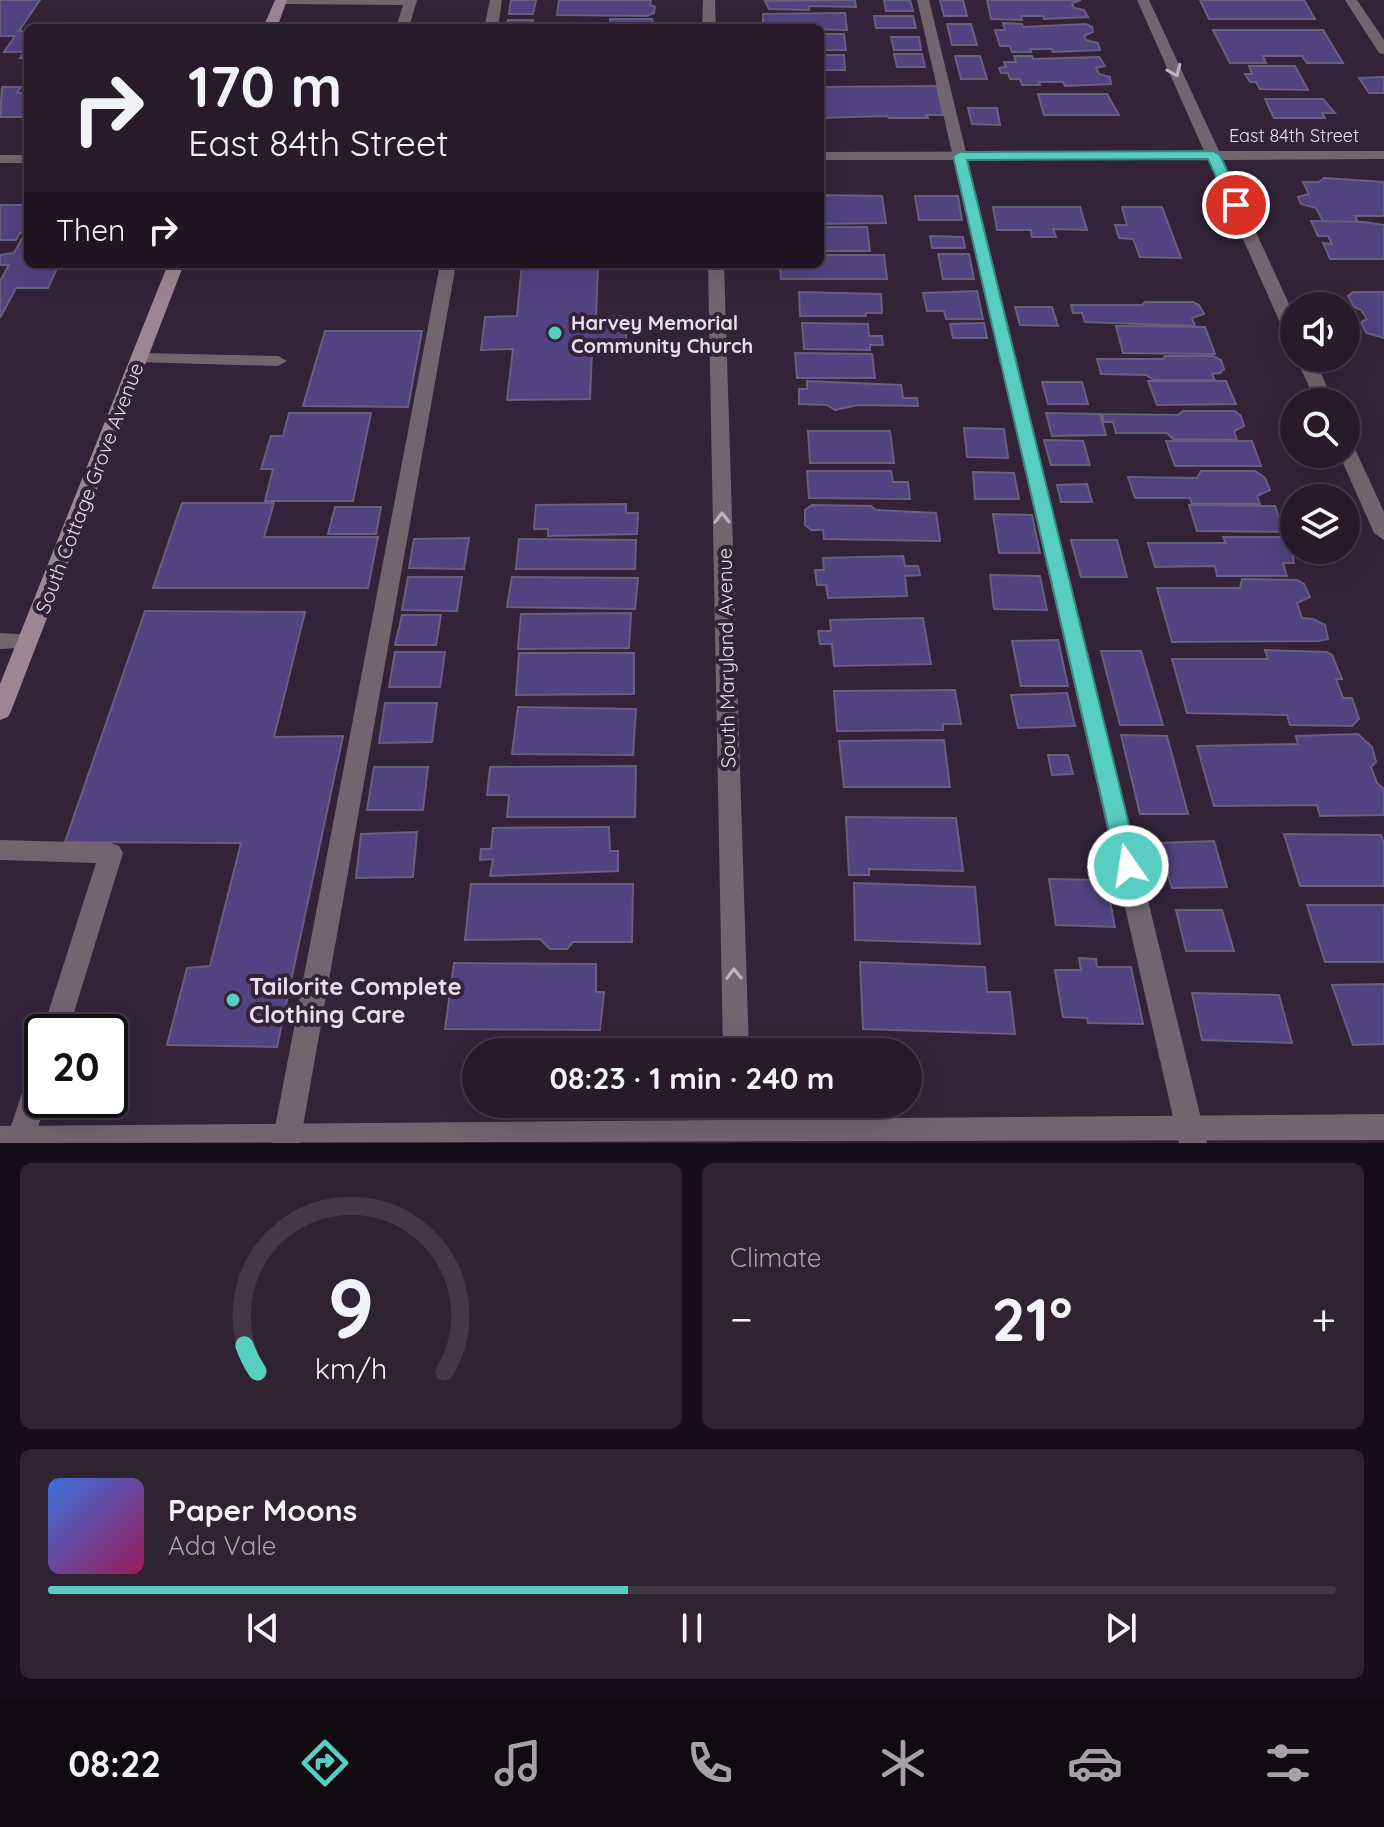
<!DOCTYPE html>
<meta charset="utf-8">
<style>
:root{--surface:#271a2b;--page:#2f2333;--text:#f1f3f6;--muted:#a4a1a9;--line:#433847;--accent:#57cec1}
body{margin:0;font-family:Quicksand,sans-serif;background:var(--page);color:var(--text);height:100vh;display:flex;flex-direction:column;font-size:30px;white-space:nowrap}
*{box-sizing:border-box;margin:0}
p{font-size:26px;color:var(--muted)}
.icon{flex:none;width:44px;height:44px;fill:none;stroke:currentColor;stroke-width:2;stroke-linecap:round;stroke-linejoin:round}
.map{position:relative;height:1143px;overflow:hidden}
.sheet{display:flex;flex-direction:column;gap:20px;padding:20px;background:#150e18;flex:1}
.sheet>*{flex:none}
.top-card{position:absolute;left:24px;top:24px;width:800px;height:244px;border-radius:12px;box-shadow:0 8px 32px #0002,0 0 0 2px var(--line);background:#271a2b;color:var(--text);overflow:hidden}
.tools{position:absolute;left:1280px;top:292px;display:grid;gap:16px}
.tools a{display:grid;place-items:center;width:80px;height:80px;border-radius:50%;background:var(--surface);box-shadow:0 8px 32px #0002,0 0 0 2px var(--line);font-size:40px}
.speed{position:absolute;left:24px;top:1014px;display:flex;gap:16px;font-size:40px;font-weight:700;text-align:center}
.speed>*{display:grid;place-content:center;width:104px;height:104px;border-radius:50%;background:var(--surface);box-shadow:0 8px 32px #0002,0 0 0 2px var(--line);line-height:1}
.speed .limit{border:4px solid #111;border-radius:12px;background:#fff;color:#111}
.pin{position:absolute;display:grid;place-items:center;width:68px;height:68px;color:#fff;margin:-34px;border:4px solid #fff;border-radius:50%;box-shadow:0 2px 8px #0007}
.me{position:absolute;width:88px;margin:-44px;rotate:347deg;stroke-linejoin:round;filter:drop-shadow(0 0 6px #0008)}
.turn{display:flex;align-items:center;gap:28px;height:168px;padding:0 32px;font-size:36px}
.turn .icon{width:104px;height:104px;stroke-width:2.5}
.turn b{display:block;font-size:56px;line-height:68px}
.then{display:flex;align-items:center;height:76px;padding:0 32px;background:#0003;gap:16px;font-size:30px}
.big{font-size:60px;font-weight:800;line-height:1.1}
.sheet .widget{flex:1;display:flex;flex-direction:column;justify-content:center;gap:12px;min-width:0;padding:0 28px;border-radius:12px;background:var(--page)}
.sheet .dial{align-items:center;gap:0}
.dial svg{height:208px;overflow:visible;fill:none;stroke:var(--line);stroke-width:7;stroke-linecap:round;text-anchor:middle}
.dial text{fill:var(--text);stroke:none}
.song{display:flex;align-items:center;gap:24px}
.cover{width:96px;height:96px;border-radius:12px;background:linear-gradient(135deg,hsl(220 70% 55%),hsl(330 70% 35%))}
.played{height:8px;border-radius:4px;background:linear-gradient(90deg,var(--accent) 45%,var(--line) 45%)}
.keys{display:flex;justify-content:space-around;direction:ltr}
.heat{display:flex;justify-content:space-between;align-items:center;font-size:44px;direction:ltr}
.sheet .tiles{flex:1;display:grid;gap:20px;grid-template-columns:1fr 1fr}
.widget:last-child{grid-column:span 2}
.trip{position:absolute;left:462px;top:1038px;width:460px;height:80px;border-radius:40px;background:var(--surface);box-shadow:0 8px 32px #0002,0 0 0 2px var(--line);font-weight:800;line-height:80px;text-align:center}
.tab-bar{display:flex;height:128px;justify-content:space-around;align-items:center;background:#100a11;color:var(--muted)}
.tab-bar .icon{width:56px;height:56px}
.tab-bar .on{color:var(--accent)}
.tab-bar b{font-size:36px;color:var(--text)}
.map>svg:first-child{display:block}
.building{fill:#504380;stroke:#65607e;stroke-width:2}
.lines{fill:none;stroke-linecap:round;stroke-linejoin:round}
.service{fill:#73656d;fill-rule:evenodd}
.minor{fill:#73656d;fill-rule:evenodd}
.secondary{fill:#9d8692;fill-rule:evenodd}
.oneway{stroke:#bfb3c0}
.route{fill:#57cec1;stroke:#39867d;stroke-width:2}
.poi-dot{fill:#57cec1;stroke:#342239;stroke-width:3}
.labels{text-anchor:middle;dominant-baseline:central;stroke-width:8;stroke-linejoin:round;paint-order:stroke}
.far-street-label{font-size:18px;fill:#e8ddec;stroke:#342239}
.poi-label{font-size:20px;font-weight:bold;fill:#e8ddec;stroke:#342239;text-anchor:start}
.street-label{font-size:20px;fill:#e8ddec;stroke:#342239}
.near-poi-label{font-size:24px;font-weight:bold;fill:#e8ddec;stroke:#342239;text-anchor:start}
</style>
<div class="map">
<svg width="1384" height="1143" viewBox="0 0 1384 1143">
<rect width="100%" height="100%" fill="#342239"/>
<path class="building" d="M0 0H40L19 31H28V58H20L24 52H4L15 36H0Z
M511 0H536L533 14H509Z
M559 0H651L650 5 655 7 654 13 647 16 557 15Z
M855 0 856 7 809 6V10L769 9 765 1Z
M884 0H910L913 11H886Z
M940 0H963L967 16H944Z
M987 0H1081L1072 3 1074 8 1084 10 1088 17 1044 19 1043 16H1021L1022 20 991 19Z
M1200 0H1304L1315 19H1209Z
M845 13 847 30 763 28V14Z
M874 16H913L916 28H876Z
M610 19H652L654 28H555V23H610Z
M508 20H533L532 28H507Z
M1003 23 1022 24 1023 27 1086 24 1092 27 1093 32 1084 36 1086 40 1098 43 1100 50 1053 52 1052 49H1030L1031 52H1012L1010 46H1000L995 30H1005Z
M947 24H971L977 45H952Z
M1213 30H1323L1343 63H1307L1302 56H1263L1266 63H1230Z
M820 34H844L846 50H820Z
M891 37H919L921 50H894Z
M894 54H922L925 67H897Z
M820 55H844L845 70H820Z
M955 56H980L987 79H961Z
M1014 56H1032L1033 59 1099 57 1105 66 1096 68 1099 74 1110 77 1111 84 1065 86 1063 82H1039L1040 85H1022L1020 79H1010L1008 73H1001L999 68 1006 67 1004 62H1016Z
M1249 66H1295L1308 90 1260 89 1256 82H1250L1245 74H1252Z
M1384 77V93H1369L1359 78Z
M937 86 943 115H927L928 118H889L887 116 820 118V87Z
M2 87H21L17 93H28V117H0Z
M1038 94H1107L1119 115H1044Z
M1265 99H1323L1335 113H1322L1325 118H1274Z
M968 108H997L1000 125 972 124Z
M1324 178 1384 182V216H1355L1358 222 1323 221 1316 208 1301 204 1298 197 1309 194 1303 182H1319Z
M820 195 882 196 886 223 820 224Z
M915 196H958L962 220H919Z
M0 205H28V264H59L48 288H16L0 318V281L9 265H0V255L14 253 25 233H20L16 240H0Z
M993 207H1080L1087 230 1053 229 1056 237H1032L1031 230H997Z
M1122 207H1162L1181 258 1140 257 1133 239 1119 238 1115 225H1127Z
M1311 221 1364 222 1384 225V259H1330L1323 243 1332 244 1328 236H1318Z
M820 227H867L870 251H820Z
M930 236 963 237 965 248H932Z
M938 254H969L974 279H943Z
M820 255H884L887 279H781L780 264H820Z
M522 264H598L596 317 626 316V349H592L590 399 507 400 513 349 481 350 485 317 517 316Z
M977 291 983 319H946L944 311H927L923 293Z
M799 292 881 294 882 313H866V316H800Z
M1353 292H1384V338L1366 333 1361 322 1367 319 1361 310 1354 307 1348 296Z
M1145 302H1193L1199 305 1204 314 1192 318 1195 326 1085 322 1082 313H1073L1071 305H1142Z
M1015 307H1052L1058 326 1020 325Z
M802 323 868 324 869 336H882L883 345H870V350L804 349Z
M984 323 987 338H953L950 324Z
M1116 326 1205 327 1215 354 1123 353Z
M325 331H422L408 407 303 406Z
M795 353 872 354 875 378H797Z
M1165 356H1213L1221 360 1224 369 1220 373 1212 374 1215 380H1154L1146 375 1101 374 1097 359H1163Z
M807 381 901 385 903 398H917L918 406 858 405 835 410 827 405 799 404V389H807Z
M1148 381H1226L1236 404 1157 405Z
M1042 382H1082L1088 404H1048Z
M1183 411H1235L1241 416 1244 426 1234 431 1237 440 1173 439 1167 433H1116L1113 422H1104L1102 414 1178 415Z
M289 413H371L353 501H265L273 469H261L271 436H283Z
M1046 413 1100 414 1106 435 1052 436Z
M964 428 1004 429 1008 458 967 457Z
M808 431H890L894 463H810Z
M1044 440 1083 441 1090 465H1051Z
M1166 441H1252L1261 466H1175Z
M807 471H891L893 482H908L910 499 809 498Z
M1201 471H1255L1265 478 1270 490 1257 496 1260 504H1192L1190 498H1135L1128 477 1197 478Z
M973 472 1014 473 1019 499H975Z
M1087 484 1092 502H1061L1057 485Z
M182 503H274L264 537H378L368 588H153Z
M626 504V513H638L637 534 548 536V529H534L536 505Z
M812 505 871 506 876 510 936 513 940 541 824 539 823 530H811L805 525V510Z
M1189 505 1275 506 1284 532 1197 531Z
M335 507H381L376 534H328Z
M993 514 1032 515 1040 553H999Z
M1223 537H1282L1290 543 1294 563H1283L1287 576H1217L1215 566 1155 567 1148 543H1226Z
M469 538 464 569 409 568 414 539Z
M519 539 636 540 635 569H516Z
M1071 540H1117L1127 577H1081Z
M903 556 905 566H918L920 575 905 576 907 596 828 598 826 585H817L815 570H824L823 558Z
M990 575 1040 576 1047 610 994 609Z
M408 577H462L457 611 402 610Z
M512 577 638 578 635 609 507 607Z
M1242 579 1297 580 1304 584 1310 597 1297 603 1302 618 1313 619 1325 625 1328 639 1319 641 1172 642 1157 588H1240Z
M145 611 305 612 274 737 343 736 277 1047 167 1045 187 968 210 966 241 843 65 842Z
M631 613 629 648 518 649 521 614Z
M402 615H441L436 645H395Z
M923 618 931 664 834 666 832 644H820L818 631H831L830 620Z
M1058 640 1068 686H1021L1012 641Z
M1265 650 1327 652 1332 655 1342 679H1336L1343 698H1352L1359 719 1352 726 1290 725 1287 715 1187 713 1172 659H1268Z
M1101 651H1141L1163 725H1120Z
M395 652H445L440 687H389Z
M519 653H634V694L516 695Z
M955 690 961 724H943V730L837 731 834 691Z
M1067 693 1075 726 1018 728 1011 695Z
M385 703H437L432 742 379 743Z
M518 707 636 709 633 755 512 754Z
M1358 734 1372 747 1376 762 1371 767 1377 783 1384 789V815L1320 816 1317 805 1214 806 1197 746 1298 744 1296 736Z
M1121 735 1167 736 1188 814H1140Z
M944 740 950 787H844L839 741Z
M1048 755H1068L1073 774 1052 775Z
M636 766 635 817H507L509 795H487L490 767Z
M374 767H428L423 810H367Z
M846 817 956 818 963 871 869 869V875H849Z
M609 827 610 851H618V871L490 876 493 859 480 860 481 849H491L493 828Z
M417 832 413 877 356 878 361 834Z
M1284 834 1381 835 1384 843V886H1300Z
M1214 841 1227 887 1172 888 1158 843Z
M1049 879 1106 880 1115 927 1056 925Z
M854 883 975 887 980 944 855 940Z
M471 884H633L632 942H573L567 949H550L540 939 465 940Z
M1307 905H1384V962H1325Z
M1176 910H1222L1234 951H1186Z
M1079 958 1096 959 1097 967H1131L1143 1024 1088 1023 1087 1018 1063 1017 1055 970H1081Z
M860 962 985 967 987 992H1010L1015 1034 863 1029Z
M454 963 596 964V992H604L600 1030 445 1029Z
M1384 984V1044L1353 1045 1332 985Z
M1192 993 1279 995 1292 1043 1202 1040Z"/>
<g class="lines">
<path class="service" d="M275 0H417L410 24H448L455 28H264L270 23 397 24 403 5 281 4Z
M490 0H502L498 28H484Z
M917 0H929L1207 1143H1179Z
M1345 0H1357L1384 40V54L1379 53Z
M440 264H456L300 1143H272Z
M140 353 278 356 287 361 278 366 134 362 131 358Z
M0 840 111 843 119 846 123 853 68 1032H42L96 863 0 860Z
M42 1060V1100H46L35 1138 32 1143H10L7 1138 29 1072 33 1063Z"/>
<path class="minor" d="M703 0H715L716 28H702Z
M1137 0H1149L1219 151H1384V159L1223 160 1294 315V339L1285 334 1208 160H820V152L1204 151Z
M0 155H28V163H0Z
M708 264H724L749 1052H723Z
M1296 358H1314L1334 402H1316Z
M1346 443 1355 449 1384 512V540L1374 533 1339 454H1346Z
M0 633 35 635 38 641 35 647 0 649Z
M724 1104H750L751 1119 1384 1114V1140L0 1143V1126L724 1120Z"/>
<path class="secondary" d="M275 0H287L277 28H263Z
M168 264H184L11 711 8 717 0 720V684Z"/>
</g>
<defs><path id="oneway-chevron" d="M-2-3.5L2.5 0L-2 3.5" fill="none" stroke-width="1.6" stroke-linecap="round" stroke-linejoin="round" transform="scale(2)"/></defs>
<g class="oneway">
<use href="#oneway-chevron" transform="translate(1175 71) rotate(66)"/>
<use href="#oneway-chevron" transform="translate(722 518) rotate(-91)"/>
<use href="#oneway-chevron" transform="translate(734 974) rotate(-91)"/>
</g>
<path class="route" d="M1213 151 1220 155 1243 205 1241 208 1229 205 1208 159 967 160 1139 866 1136 873 1128 875 1120 873 1117 866 953 156 960 152Z"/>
<g class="poi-dot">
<circle cx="555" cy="333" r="8"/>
<circle cx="233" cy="1000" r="8"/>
</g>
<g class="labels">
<g class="far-street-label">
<text x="1294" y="135">East 84th Street</text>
</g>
<g class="poi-label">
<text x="571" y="322">Harvey Memorial<tspan x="571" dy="23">Community Church</tspan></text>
</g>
<g class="street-label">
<text transform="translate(89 488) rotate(-69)">South Cottage Grove Avenue</text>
<text transform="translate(726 658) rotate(-91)">South Maryland Avenue</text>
</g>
<g class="near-poi-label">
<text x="249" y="986">Tailorite Complete<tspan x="249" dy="28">Clothing Care</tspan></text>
</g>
</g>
</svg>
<div class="tools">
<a><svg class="icon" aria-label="sound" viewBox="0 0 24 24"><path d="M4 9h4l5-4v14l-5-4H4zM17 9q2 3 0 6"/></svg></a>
<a><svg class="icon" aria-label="search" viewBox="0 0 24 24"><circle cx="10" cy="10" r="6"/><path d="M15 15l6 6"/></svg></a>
<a><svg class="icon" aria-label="layers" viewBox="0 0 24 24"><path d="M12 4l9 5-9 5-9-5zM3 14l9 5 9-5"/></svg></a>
</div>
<div class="speed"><div class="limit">20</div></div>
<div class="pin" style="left:1236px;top:205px;background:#d93025"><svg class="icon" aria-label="arrive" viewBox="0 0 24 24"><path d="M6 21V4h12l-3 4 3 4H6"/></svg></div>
<svg class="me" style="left:1128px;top:866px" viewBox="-20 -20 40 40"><circle r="17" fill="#57cec1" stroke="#fff" stroke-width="3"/><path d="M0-11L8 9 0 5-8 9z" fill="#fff"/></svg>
<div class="trip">08:23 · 1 min · 240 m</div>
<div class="top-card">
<div class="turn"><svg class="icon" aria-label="right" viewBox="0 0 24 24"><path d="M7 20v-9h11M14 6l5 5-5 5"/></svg><div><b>170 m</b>East 84th Street</div></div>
<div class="then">Then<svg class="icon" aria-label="right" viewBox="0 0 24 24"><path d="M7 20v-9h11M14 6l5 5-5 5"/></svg></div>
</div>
</div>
<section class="sheet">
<div class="tiles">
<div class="widget dial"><svg viewBox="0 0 100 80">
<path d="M14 69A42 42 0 1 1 86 69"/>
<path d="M14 69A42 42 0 0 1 9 59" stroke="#57cec1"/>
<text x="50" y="56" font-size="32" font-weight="700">9</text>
<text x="50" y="72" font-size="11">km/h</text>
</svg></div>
<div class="widget"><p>Climate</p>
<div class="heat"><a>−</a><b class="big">21°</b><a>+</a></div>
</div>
<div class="widget">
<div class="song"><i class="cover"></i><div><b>Paper Moons</b><p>Ada Vale</p></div></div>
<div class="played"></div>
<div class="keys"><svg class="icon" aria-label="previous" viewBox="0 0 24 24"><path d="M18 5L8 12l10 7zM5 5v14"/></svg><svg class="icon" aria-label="pause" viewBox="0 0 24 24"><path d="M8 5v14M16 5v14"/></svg><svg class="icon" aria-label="next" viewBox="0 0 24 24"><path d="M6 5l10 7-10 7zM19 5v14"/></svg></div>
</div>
</div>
</section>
<nav class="tab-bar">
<b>08:22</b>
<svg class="icon on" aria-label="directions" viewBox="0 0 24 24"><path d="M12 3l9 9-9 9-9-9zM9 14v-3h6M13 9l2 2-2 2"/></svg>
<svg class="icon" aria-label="music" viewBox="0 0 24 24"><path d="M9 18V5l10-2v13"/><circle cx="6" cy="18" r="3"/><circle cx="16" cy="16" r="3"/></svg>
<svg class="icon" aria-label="phone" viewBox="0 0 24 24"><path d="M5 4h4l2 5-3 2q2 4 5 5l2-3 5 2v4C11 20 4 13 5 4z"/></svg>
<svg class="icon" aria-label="climate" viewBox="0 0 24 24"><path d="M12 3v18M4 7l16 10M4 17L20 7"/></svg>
<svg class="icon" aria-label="car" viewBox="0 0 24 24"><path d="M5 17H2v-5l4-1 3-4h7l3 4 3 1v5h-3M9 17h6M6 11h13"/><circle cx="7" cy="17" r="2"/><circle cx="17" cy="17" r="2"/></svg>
<svg class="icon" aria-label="filters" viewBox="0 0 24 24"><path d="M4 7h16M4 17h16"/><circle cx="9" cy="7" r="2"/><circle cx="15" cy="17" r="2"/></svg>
</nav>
